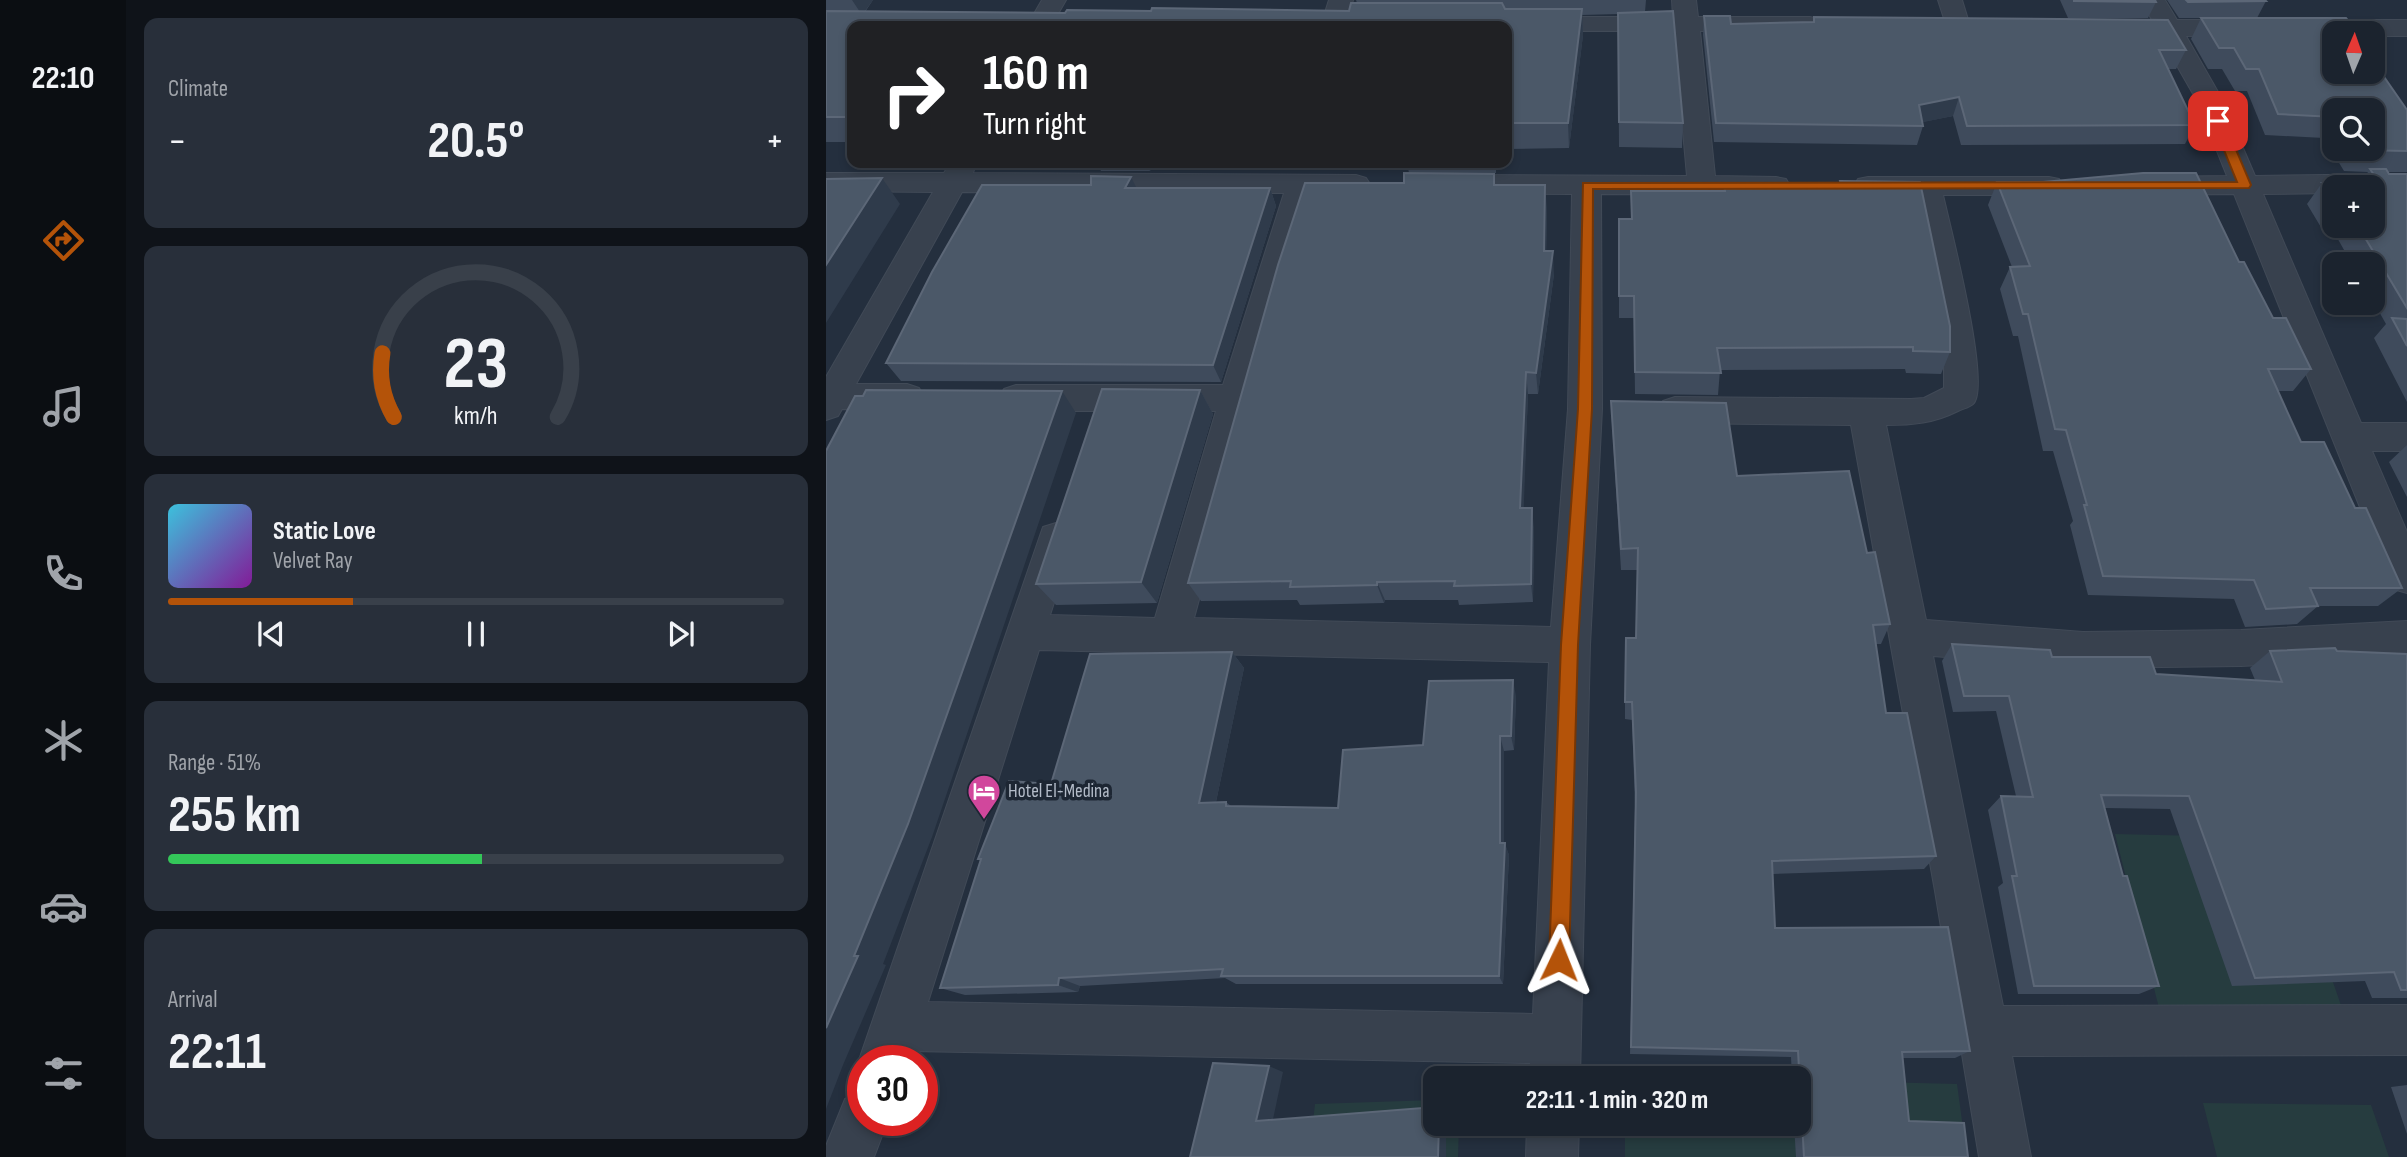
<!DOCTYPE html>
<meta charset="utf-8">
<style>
:root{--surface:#1b232e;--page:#282f3a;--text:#f1f3f6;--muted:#a0a4aa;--line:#39404a;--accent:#b45309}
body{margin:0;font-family:"Sofia Sans Condensed",sans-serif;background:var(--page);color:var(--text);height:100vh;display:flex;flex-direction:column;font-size:26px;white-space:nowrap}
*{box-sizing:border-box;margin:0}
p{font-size:23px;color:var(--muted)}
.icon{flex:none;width:38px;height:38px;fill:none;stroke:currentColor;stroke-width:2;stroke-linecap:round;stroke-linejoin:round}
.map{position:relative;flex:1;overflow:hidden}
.side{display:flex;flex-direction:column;gap:18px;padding:18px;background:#0f1319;width:700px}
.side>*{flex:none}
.top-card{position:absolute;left:21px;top:21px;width:665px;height:147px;border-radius:14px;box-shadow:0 4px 10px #0003,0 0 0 2px var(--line);background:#202124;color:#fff;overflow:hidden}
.needle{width:46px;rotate:2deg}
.fabs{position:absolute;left:1496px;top:21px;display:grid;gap:14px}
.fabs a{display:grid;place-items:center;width:63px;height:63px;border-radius:14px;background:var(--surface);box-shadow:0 4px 10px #0003,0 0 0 2px var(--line);font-size:35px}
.speed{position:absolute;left:21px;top:1045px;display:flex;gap:14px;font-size:35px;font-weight:700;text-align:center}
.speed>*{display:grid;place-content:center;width:91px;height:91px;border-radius:50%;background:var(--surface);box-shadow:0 4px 10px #0003,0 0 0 2px var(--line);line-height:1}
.speed .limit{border:10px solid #d22;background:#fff;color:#111}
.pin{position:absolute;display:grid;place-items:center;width:60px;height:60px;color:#fff;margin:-30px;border-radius:14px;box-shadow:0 4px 10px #0006}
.me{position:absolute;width:77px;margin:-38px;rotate:2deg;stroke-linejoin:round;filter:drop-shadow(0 0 5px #0008)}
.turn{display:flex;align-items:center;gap:24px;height:147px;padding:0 21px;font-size:32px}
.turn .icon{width:91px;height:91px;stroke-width:2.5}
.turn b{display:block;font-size:49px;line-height:60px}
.big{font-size:52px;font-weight:700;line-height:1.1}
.side .card{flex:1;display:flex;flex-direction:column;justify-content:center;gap:10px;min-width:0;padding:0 24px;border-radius:14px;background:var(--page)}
.side .dial{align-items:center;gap:0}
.dial svg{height:182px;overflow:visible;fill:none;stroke:var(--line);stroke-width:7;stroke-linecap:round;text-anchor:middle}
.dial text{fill:var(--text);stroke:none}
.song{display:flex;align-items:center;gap:21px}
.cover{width:84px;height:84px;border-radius:10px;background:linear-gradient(135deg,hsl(190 70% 55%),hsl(290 70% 35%))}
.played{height:7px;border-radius:4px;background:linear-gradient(90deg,var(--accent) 30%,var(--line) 30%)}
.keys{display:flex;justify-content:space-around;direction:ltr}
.heat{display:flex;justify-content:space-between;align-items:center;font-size:38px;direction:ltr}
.charge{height:10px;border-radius:5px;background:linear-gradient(90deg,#34c759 51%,var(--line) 0)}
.trip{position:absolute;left:597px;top:1066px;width:388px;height:70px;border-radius:14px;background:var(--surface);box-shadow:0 4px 10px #0003,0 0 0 2px var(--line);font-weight:700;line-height:70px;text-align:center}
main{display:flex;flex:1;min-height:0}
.menu{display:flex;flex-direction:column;width:126px;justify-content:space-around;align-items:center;background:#0b0e12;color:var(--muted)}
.menu .icon{width:49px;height:49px}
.menu .on{color:var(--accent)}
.menu b{font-size:32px;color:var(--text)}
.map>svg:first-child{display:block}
.green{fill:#263c3f}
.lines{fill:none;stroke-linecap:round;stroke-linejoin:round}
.street-casing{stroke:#414a57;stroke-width:2}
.street{fill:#38414e;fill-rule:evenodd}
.wall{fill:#3f4b5c;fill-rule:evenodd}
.shaded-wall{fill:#2f3b4b}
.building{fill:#4b5868;stroke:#5c6777;stroke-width:2}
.route{fill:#b45309;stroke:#753606;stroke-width:2}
.labels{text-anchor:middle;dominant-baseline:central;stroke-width:7;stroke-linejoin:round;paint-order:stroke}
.poi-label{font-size:19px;fill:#b4bcc9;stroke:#1d2633;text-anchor:start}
</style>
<main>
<nav class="menu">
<b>22:10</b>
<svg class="icon on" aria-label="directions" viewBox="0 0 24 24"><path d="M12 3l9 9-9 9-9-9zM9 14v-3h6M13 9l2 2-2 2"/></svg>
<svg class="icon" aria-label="music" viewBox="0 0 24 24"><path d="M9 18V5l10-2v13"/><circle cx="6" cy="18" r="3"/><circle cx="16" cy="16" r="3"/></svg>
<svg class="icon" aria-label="phone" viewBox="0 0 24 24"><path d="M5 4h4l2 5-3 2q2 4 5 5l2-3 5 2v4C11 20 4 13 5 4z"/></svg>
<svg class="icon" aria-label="climate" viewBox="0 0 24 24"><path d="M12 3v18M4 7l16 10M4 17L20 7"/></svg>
<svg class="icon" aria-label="car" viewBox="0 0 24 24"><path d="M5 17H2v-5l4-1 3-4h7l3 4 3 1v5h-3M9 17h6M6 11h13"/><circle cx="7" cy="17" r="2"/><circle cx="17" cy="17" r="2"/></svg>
<svg class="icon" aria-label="filters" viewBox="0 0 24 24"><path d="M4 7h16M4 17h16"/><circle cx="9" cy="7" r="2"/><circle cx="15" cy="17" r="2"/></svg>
</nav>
<section class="side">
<div class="card"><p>Climate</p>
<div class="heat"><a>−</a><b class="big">20.5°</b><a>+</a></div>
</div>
<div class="card dial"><svg viewBox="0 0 100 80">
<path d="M14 69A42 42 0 1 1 86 69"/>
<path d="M14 69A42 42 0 0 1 9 41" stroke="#b45309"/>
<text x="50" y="56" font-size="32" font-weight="700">23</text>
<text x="50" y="72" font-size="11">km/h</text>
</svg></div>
<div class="card">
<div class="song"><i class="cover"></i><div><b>Static Love</b><p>Velvet Ray</p></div></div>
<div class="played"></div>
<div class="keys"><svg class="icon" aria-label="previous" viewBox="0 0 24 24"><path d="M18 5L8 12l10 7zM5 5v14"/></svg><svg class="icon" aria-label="pause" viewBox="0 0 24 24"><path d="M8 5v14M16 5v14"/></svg><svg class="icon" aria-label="next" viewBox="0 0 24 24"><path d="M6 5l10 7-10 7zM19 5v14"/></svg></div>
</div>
<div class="card"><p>Range · 51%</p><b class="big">255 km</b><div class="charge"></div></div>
<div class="card"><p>Arrival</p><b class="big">22:11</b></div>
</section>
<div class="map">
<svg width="1581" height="1157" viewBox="0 0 1581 1157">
<rect width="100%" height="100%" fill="#242f3e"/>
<path class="green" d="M1404 686 1517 1011 1333 1008 1289 834 1375 836Z
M973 1080 1131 1084 1141 1157H799V1124H973Z
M609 1100V1124H633L632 1157H483L489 1104Z
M1377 1103 1545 1105 1563 1157H1391Z"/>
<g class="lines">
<defs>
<path id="street" d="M216 0H240L225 26H201Z
M503 0H527L520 26 495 25Z
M846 0H870L872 17H984L993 19 996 24 993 29 984 31H874L889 176 950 177 960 179 964 186 960 193 950 195 775 194 776 409 764 645 754 1078H704V1063L86 1051 83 1060H37V1069L33 1060 217 527 230 523 243 527 249 538 224 615 329 618 390 411H190L178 407 173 398 178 389 190 385H397L458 193 136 192 30 384H81L93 388 98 397 93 406 81 410 16 409 12 416 0 420V377L107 192 0 191V173H118L124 163H150L147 173 530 175 540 178 544 184 540 190 530 193H487L458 287 368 618 725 627 742 409 746 194 618 193 608 190 604 184 608 178 618 175 861 176 848 31H704L695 29 692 24 695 19 704 17H847ZM213 650 723 662 707 1014 102 1002Z
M1112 0H1136L1144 26 1140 31 1131 34 1122 31Z
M1315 0H1339L1351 20H1581V36H1547V33L1360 36 1396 99 1429 176 1581 174V192L1547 193V187H1508V193L1437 194 1535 423H1581V451H1546L1581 532V593L1567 589 1562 577 1408 194 1325 195 1315 193 1311 186 1315 179 1325 177 1401 176 1370 99 1334 36 1287 33 1283 28 1287 23 1326 20Z
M1042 177H1223L1233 179 1237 186 1233 193 1223 195H1117C1124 226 1166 387 1147 404 1144 407 1136 409 1132 411 1108 423 1087 425 1060 425L1100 620 1257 632 1415 630 1581 621V657L1415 666 1257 668 1107 656 1177 1006 1581 1005V1055L1186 1056 1205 1157H1153L1109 891 1025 425 849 423 837 419 832 410 837 401 849 397 1085 399 1098 398 1118 388V348L1088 195H1042L1032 193 1028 186 1032 179Z
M37 1091V1120H62L48 1157H0V1146L19 1099Z
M701 1124H753L752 1157H700Z"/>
</defs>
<use href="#street" class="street-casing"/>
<use href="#street" class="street"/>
</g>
<path class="wall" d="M0 0H47L39 12 239 13 325 11H523L531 3 530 0H820L819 12 857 123 856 148 793 147 792 14 756 15 757 35 743 148 681 149V26H26V142H0Z
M1234 0H1329L1330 2 1322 18H1242Z
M1341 0H1439L1440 1 1431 18 1508 33 1581 110V172H1562L1563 174H1581V402L1548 338 1560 324 1547 301V264H1526L1509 234H1499L1481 204 1496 183H1534L1542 172 1518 171 1498 138 1439 135 1421 91H1409L1396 69H1382L1365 39 1375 18H1353ZM1508 110 1547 149H1508ZM1508 187 1547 226H1508Z
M878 16 905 24 987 22 988 17 1360 50 1350 69H1342L1369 125 1359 144 1135 145 1127 116 1096 122 1097 126 1091 145 888 142 877 35Z
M271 163H328L324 171H275Z
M581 163H670V173H583Z
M668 174 669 185 721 208 720 251 728 274 712 394H702L697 508 708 528 707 602 633 605 632 600H559L558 603 474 605 471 600 375 601 362 583 578 183Z
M1014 181 1124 352 1115 374 1080 373 1079 369 894 370 892 395 809 394 808 318H793V219H805V191H898V185H1013Z
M1171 182 1413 262 1447 318 1485 369 1467 391H1452L1475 442 1529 508 1576 588 1552 606H1492L1471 624 1419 627 1408 599 1262 595 1244 525 1247 521 1227 451H1217L1192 336H1187L1174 289 1184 267H1186L1162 205Z
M310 188H444L450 206 395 382 75 381 60 363Z
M374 390 387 414 331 603 230 605 210 584Z
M785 401 1041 553 1064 624 1055 644H1050L1060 713 1110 856 1098 869 947 874 949 928 1144 1051 1129 1058H1077L1083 1121 1142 1157H970L968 1124H973V1078H966L965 1057 804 1054 809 807 806 720 799 719V657L810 638 812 570H795L786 425Z
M1581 445V497L1563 462Z
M1126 644 1226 657 1330 674 1429 680 1424 668 1444 651H1511L1581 654V998H1546L1539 981 1406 986 1344 809 1279 808 1297 876 1333 986 1313 994H1192L1172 887 1177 883 1162 810 1175 796H1190L1170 711 1127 712 1116 661Z
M406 652 418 668 390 802H400L405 806 512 808 597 745 690 696 688 750 678 751V843L683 855 677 984H410L399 978 254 986 252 992 139 995 114 988 155 860 152 859 225 784Z
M1581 1085V1134L1565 1087Z"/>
<path class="shaded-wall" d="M26 0H47L36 15Z
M756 9 757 35 743 148 742 123Z
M1133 97 1127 116 1088 124 1093 105Z
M320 163H328L324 171Z
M305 177 314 195 299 188Z
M56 178 74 204 0 323V265Z
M719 185 721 208 720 274 718 251Z
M444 188 450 206 395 382 387 365Z
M727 251 728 274 712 394 710 373Z
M700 372 702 394 697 528 694 508Z
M374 390 387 414 331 603 315 582Z
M236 391 250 413 106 837 57 964 60 965 17 1065 0 1109V1028L28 956Z
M706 508 708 528 707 602 705 584Z
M551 582 559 600 558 603 551 585Z
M406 652 418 668 387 816 373 803Z
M687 680 690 696 688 750 685 736Z
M674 736 678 751V852L679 843 683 855 677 984 673 976 674 843Z
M233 978 254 986 252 992 232 985Z
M443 1066 457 1072 446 1124 430 1121Z
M613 1124H620V1157H612Z"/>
<path class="building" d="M1248 0H1329L1330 2 1248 1Z
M1360 0H1439L1440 1 1362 2Z
M525 3H676L679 9H756L742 123H681V26H26V117H0V11L239 13 241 10 325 11 326 8 523 11Z
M847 11 857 123 793 122 792 13Z
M878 16H904L905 24 988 22V17L1342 20 1360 50H1333L1369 125 1141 126 1133 97 1093 105 1097 126 890 123Z
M1375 18H1520L1532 33H1508V72H1547V61L1581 110V151L1533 150 1532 149H1547V110H1508V117L1452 114 1433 69H1420L1408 48H1393Z
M1544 169H1560L1563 174H1581V308L1532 226H1547V187H1508V203L1496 183 1553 182Z
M578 173 668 174V185H719L718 251H727L710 373 700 372 694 508H706L705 584 628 586 629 581 551 582V585L464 587 465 581 362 583 452 265 479 183H578Z
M1317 173H1370L1413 262H1418L1447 318H1460L1485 369H1442L1475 442H1498L1529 508H1540L1576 588H1484L1492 606 1440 609 1428 580 1277 576 1258 505H1261L1240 430 1229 429 1202 314H1197L1184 267 1204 266 1171 182H1217Z
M265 176 305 177 299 188H444L387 365 60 363 106 272 156 185H265Z
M56 178 0 265V179Z
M1014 181 1094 182 1124 326V352L1087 351V347L891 348 895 373 809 372 808 296H793V219H806L805 191H899L898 185H1015Z
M1566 318 1581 319V346Z
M276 389 374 390 315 582 210 584Z
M40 390 236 391 82 824 28 956H32L0 1028V451L29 396H37Z
M785 401 900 403 911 476 1023 471 1041 553 1049 552 1064 624 1047 625 1060 713H1081L1110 856 946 861 949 928 1122 927 1144 1051 1076 1052 1083 1121 1138 1123 1142 1157H978L972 1051 805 1047 810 792 806 702H799L800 638H810L812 548 795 549Z
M1126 644 1224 650 1226 657H1324L1330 674 1456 682 1444 651 1509 648 1511 651 1581 654V990H1575L1568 972 1429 978 1363 796 1275 795 1297 876H1301L1333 986H1208L1186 876H1191L1175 796 1207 797 1183 696H1138Z
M406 652 373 803 400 802V806L512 808 517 750 597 745 603 681 687 680 685 736H674V843H679L673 976H395L397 969 233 978 232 985 114 988 155 859H152L183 781 225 784 264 654Z
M387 1063 443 1066 430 1121 609 1107V1124H613L612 1157H364Z"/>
<path class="route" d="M1392 118 1398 121 1425 185 1423 188 767 189 766 409 752 645 743 960 740 967 733 970 726 967 723 960 735 645 752 409 757 183 1411 182 1386 121Z"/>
<defs>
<symbol id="hotel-pin" viewBox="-11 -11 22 30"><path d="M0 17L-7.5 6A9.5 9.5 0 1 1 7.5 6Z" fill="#d1479c" stroke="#1d2633"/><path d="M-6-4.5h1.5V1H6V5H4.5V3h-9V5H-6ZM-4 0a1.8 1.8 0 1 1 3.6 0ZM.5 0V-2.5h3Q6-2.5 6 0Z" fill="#fff"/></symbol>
</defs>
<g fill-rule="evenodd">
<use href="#hotel-pin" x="139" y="772" width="38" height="52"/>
</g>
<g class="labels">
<g class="poi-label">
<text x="182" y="791">Hotel El-Medina</text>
</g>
</g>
</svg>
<div class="fabs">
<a><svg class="needle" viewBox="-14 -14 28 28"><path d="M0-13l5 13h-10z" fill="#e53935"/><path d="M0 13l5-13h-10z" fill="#a0a4aa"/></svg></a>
<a><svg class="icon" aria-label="search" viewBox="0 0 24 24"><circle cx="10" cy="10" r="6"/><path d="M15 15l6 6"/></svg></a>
<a>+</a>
<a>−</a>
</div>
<div class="speed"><div class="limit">30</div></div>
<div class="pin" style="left:1392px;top:121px;background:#d93025"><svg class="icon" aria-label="arrive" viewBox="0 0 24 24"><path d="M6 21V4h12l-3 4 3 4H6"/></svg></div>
<svg class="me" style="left:733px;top:960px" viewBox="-20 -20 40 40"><path d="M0-17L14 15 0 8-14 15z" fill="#b45309" stroke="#fff" stroke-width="4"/></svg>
<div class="trip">22:11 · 1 min · 320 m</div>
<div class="top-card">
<div class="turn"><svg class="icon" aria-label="right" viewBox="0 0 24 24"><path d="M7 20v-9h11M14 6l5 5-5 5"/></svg><div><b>160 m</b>Turn right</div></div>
</div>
</div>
</main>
